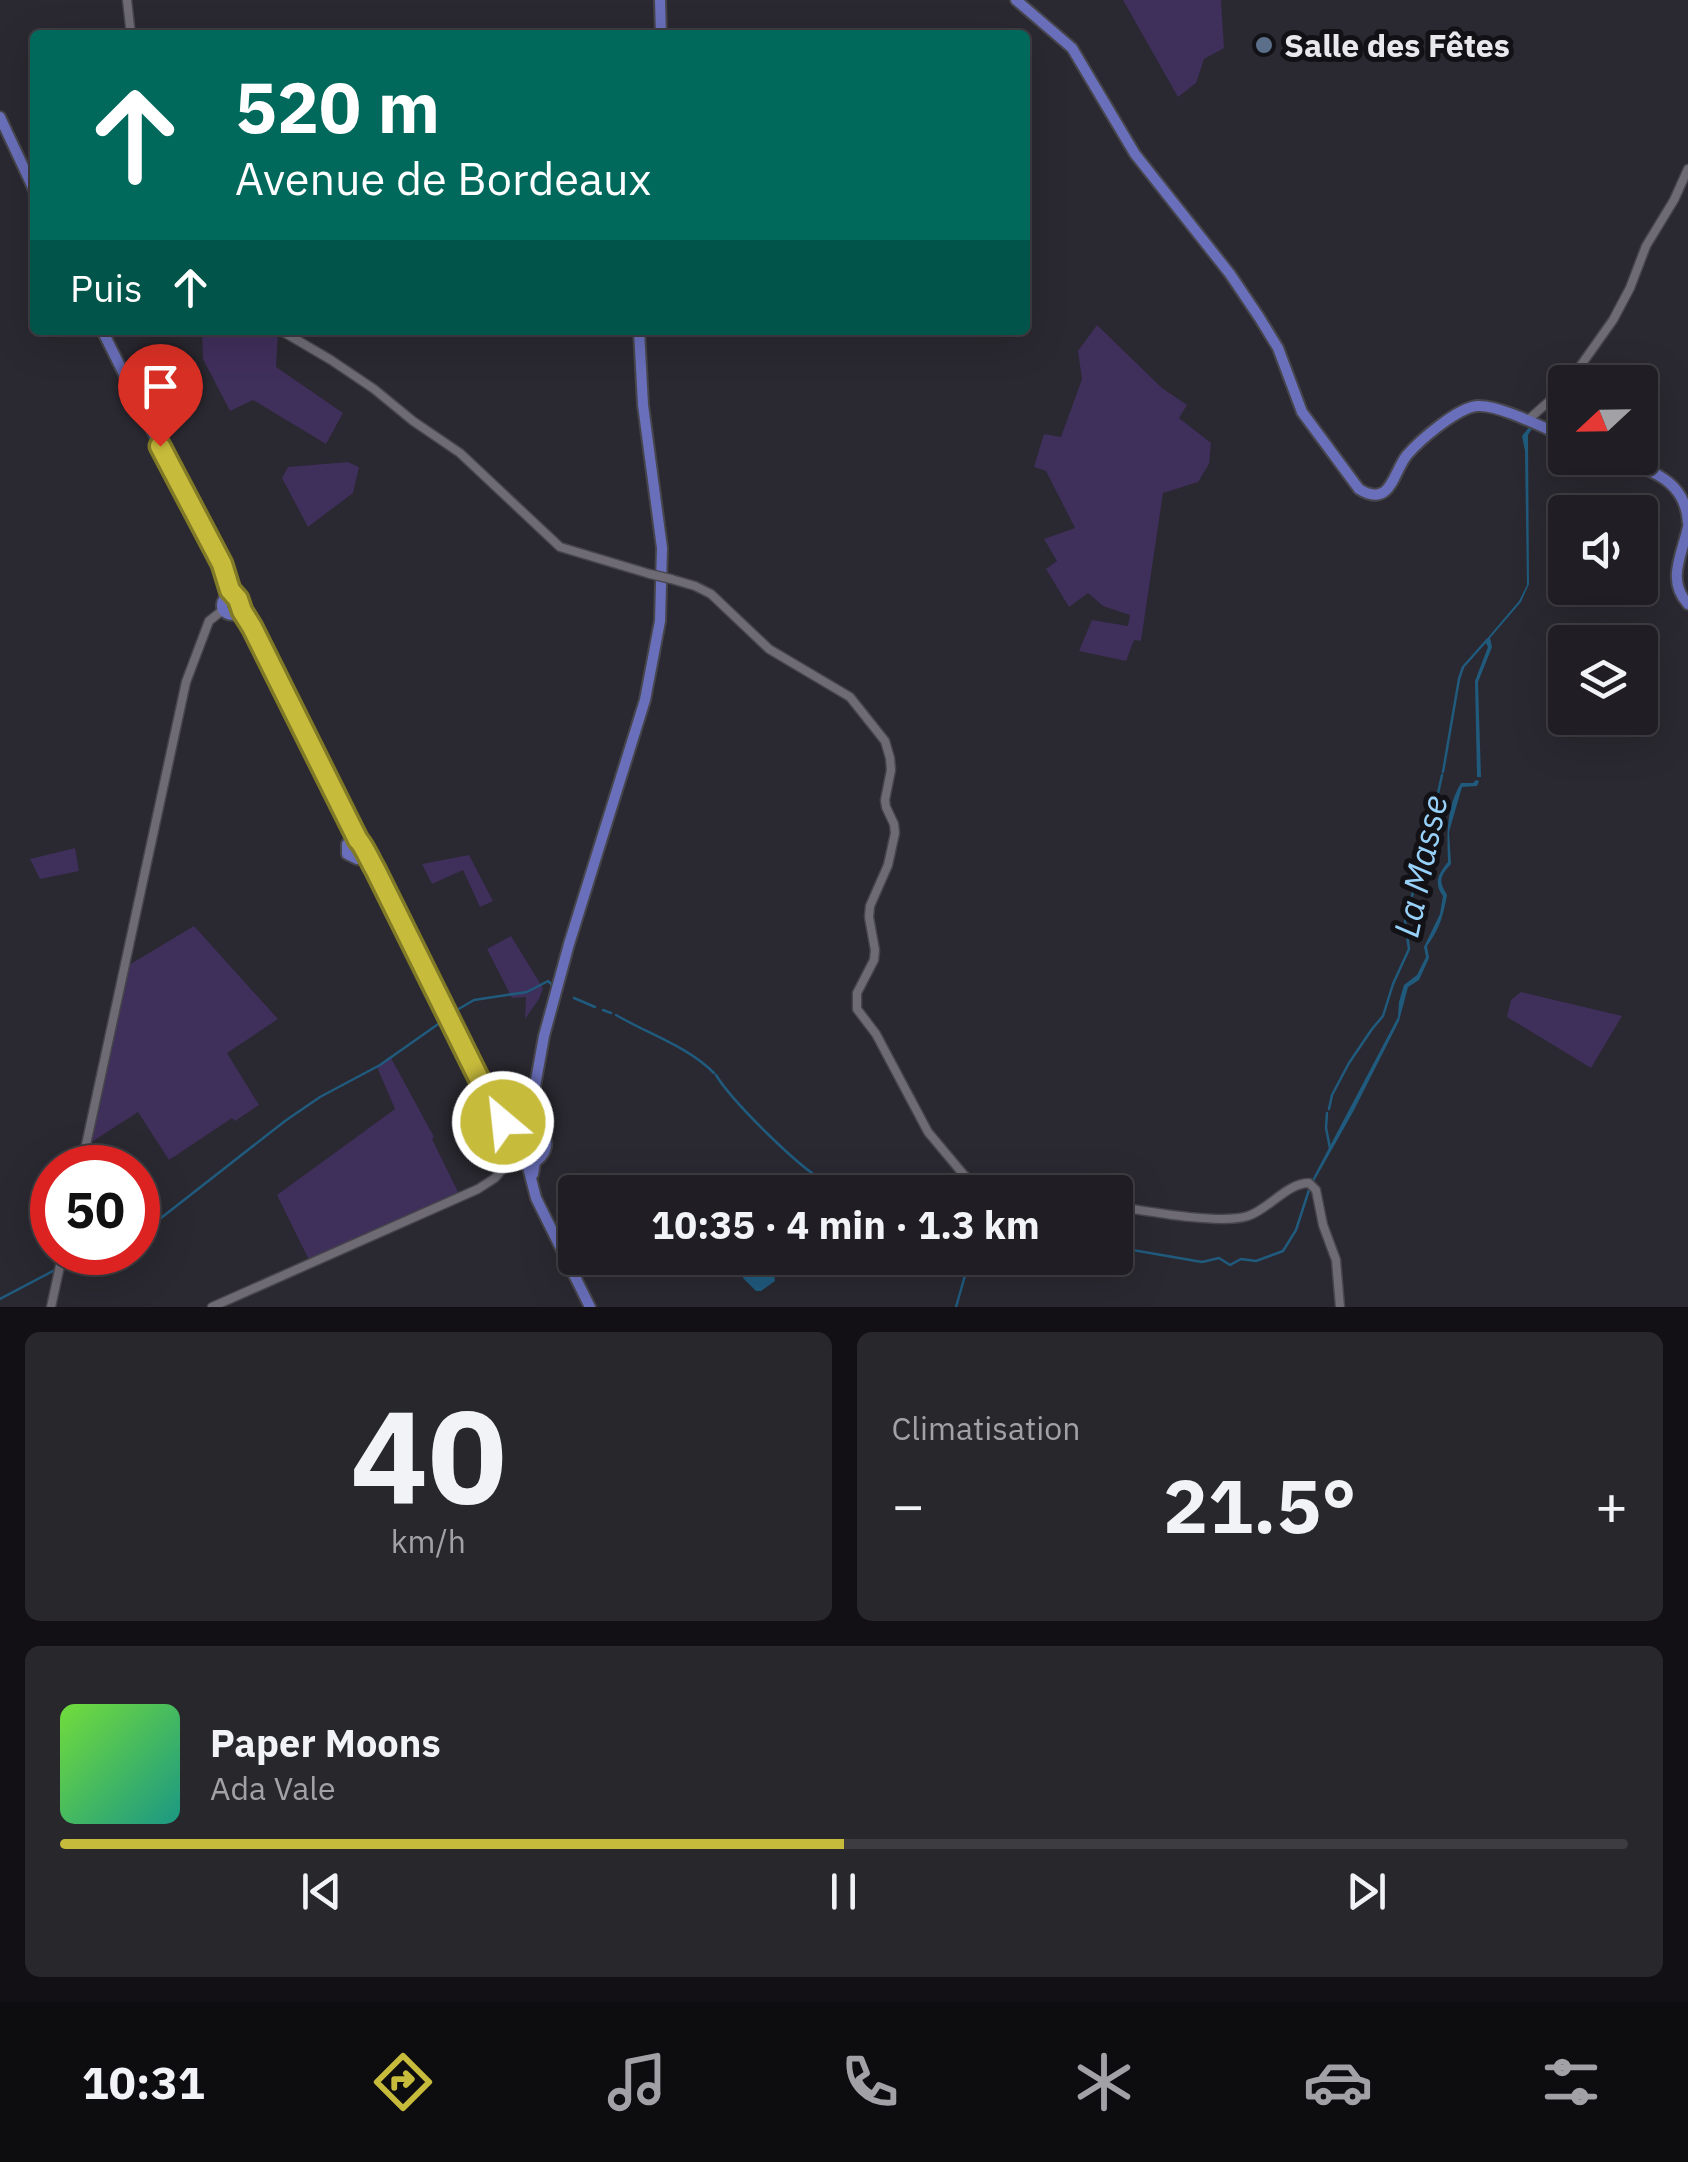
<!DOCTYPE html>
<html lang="fr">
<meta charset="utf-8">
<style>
:root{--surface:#201e24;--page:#28272c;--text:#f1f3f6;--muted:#a2a2a6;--line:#3d3c41;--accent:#c7bb3b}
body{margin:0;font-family:"IBM Plex Sans",sans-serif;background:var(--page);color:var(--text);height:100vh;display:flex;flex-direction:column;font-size:38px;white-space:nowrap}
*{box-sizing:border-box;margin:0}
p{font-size:32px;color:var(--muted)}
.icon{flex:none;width:55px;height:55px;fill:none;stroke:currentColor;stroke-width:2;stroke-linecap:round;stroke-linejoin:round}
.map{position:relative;height:1307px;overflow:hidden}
.details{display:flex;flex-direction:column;gap:25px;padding:25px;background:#121014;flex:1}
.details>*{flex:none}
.banner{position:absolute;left:30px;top:30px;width:1000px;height:305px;border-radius:10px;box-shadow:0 10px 40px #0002,0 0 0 2px var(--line);background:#00695c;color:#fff;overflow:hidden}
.needle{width:65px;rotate:248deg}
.tools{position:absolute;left:1548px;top:365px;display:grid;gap:20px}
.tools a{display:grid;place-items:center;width:110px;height:110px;border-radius:10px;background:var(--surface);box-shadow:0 10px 40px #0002,0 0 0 2px var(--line);font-size:50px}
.speed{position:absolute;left:30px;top:1145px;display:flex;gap:20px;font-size:50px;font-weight:700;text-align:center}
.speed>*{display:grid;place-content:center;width:130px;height:130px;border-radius:50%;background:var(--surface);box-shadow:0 10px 40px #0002,0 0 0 2px var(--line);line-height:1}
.speed .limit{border:15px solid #d22;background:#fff;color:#111}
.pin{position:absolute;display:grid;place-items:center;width:85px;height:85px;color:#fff;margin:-102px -42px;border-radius:50% 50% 50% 0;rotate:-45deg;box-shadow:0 0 10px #0007}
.pin .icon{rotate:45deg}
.me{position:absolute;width:110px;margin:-55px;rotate:332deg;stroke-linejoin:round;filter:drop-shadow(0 0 8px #0008)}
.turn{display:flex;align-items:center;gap:35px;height:210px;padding:0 40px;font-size:45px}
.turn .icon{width:130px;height:130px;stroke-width:2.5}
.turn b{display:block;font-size:70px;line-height:85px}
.then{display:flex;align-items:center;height:95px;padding:0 40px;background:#0003;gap:20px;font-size:38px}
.big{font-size:75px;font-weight:800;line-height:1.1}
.details .widget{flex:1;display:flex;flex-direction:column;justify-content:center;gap:15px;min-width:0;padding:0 35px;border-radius:15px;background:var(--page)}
.details .dial{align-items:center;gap:0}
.dial b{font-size:130px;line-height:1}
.song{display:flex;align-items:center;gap:30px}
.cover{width:120px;height:120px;border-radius:15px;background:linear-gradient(135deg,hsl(100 70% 55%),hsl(170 70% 35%))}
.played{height:10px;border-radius:5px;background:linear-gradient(90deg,var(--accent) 50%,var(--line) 50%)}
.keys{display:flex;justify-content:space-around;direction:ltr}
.heat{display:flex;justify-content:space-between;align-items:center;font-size:55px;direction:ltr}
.details .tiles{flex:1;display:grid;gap:25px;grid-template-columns:1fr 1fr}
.widget:last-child{grid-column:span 2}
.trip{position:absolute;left:558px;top:1175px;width:575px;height:100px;border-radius:10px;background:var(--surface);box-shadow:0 10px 40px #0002,0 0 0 2px var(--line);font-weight:800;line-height:100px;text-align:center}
.tabs{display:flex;height:160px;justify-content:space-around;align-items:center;background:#0d0c0e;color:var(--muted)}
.tabs .icon{width:70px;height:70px}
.tabs .active{color:var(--accent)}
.tabs b{font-size:45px;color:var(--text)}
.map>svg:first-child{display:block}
.green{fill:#3f2f5b}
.water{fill:#205b7e}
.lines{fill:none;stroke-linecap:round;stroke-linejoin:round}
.stream{stroke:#205b7e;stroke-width:2.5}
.minor-casing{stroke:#46454b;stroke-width:11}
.major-casing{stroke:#46454b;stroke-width:14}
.minor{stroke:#6e6b75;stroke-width:8}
.major{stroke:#696fba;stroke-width:10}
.minor-bridge-casing{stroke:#46454b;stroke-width:11;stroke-linecap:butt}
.minor-bridge{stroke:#6e6b75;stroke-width:8}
.route-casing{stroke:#817a26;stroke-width:25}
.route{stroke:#c7bb3b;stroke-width:18}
.service-dot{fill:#5c6f8a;stroke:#121115;stroke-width:4}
.labels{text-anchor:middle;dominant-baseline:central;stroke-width:10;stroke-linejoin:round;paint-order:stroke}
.poi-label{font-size:32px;font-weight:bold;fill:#e9e8ed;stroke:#121115;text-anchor:start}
.water-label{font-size:35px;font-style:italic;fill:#98d1f8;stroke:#121115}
</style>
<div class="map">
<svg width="1688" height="1307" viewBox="0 0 1688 1307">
<rect width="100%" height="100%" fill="#2a2830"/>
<path class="green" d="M1123 0H1221L1224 48 1204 59 1196 83 1178 97Z
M1097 325 1162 388 1187 405 1179 418 1211 443 1209 464 1198 482 1163 493 1141 641 1134 640 1126 661 1079 651 1092 620 1128 626 1130 615 1103 606 1088 593 1069 607 1046 569 1057 561 1044 539 1075 528 1046 471 1034 467 1044 434 1061 437 1082 379 1078 351Z
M221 330H275L278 332 276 367 343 413 326 444 253 400 230 411 203 359 202 335Z
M348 462 359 467 353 493 308 527 282 478 288 467Z
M75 848 79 871 40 879 30 859Z
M469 855 493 901 480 907 463 870 432 884 422 864Z
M194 926 278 1019 227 1053 259 1105 235 1121 232 1118 169 1160 138 1112 90 1143 129 965Z
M511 936 543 988 539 999 525 1019 526 997 512 998 487 949Z
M1521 992 1622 1016 1591 1068 1507 1017 1511 1000Z
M390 1056 434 1137 432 1139 460 1196 310 1262 277 1195 395 1109 377 1067Z"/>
<path class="water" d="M1531 425 1534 426 1528 435 1529 584 1521 602 1490 638 1492 647 1478 682 1481 777H1477L1475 681 1488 647 1485 641 1519 601 1527 585 1525 451 1522 436Z
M1476 780 1479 781 1477 786 1462 787 1449 832 1451 864C1440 876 1438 881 1447 895 1443 916 1440 928 1427 946L1429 958 1419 980 1408 987 1399 1021 1353 1112 1313 1183 1311 1182 1398 1017 1399 1002 1404 985 1417 975 1426 957 1424 947 1440 914 1443 896C1433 883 1439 873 1448 862 1447 834 1446 808 1461 783H1473Z
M737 1258H759L765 1268 774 1274 775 1281 761 1291H756L743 1278 747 1270Z"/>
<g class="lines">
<path class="stream" d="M1443 772 1459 679 1463 667 1487 640
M574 998 595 1007
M603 1010 611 1013
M450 1014 474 1000 527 992 548 981 552 985
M616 1015C648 1034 687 1046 714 1073
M716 1075C731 1100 798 1167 823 1180 840 1188 859 1186 877 1192
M1329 1109 1332 1095 1349 1063 1372 1029 1383 1016 1393 984 1409 949 1405 921 1429 835 1442 775
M1327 1113 1326 1128 1330 1148
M138 1229 161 1218 285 1121 320 1097 380 1065 444 1020
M1115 1247 1202 1262 1219 1258 1230 1265 1241 1259 1256 1261 1283 1251 1296 1230 1309 1190
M64 1268 94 1252
M0 1299 55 1270
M956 1307 970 1258"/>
<defs>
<path id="minor" d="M127 0 131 35
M280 330 331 360 374 389 413 421 460 453 560 547 650 574
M1569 382 1613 320 1630 288 1646 246 1674 200 1688 169
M1528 420 1565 387
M671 579 695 586 711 594 769 649 850 697 885 741 890 758 891 770 885 800 886 807 894 824 895 833 888 865 870 906 869 917 875 950 874 960 857 993V1009L876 1034 928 1132 964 1175 985 1192
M81 1168 186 682 209 621 223 610
M1115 1206C1146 1211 1220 1225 1248 1216 1269 1209 1287 1183 1309 1183L1316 1190 1323 1225 1336 1260 1340 1307
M51 1307 63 1252
M212 1307 478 1189 495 1178 514 1156"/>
<path id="major" d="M660 0 661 35
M1016 0 1072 48 1135 154 1230 274 1259 317 1278 348 1302 412 1359 489C1391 509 1393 472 1407 455 1420 440 1457 408 1477 406 1498 404 1544 428 1565 437
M0 117 35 192
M102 330 180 486 223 564 232 593 240 602 241 611 253 627 358 841 363 845 366 857 389 896 496 1113 503 1122 517 1132
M1617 458C1651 471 1686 480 1688 523
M1688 527C1682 555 1666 580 1688 604
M234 596 224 599C219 607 224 615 233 615L241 607
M358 841H352L347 844V854L357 859 364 851
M525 1128 530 1114 544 1036 569 944 645 700 660 621 662 548 643 405 639 330
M522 1129C547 1125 555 1148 535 1162L533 1174
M517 1132 512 1139V1150L521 1161 530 1163
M527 1163 536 1198 590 1307"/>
</defs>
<use href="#minor" class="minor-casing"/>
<use href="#major" class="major-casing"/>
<use href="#minor" class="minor"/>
<use href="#major" class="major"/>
<defs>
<path id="minor-bridge" d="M650 574 671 579"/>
</defs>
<use href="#minor-bridge" class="minor-bridge-casing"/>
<use href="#minor-bridge" class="minor-bridge"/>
</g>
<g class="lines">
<defs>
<path id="route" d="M160 446 222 564 230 590 238 599 242 611 252 627 358 840C363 844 370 861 375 869L496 1113 503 1122"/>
</defs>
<use href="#route" class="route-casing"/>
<use href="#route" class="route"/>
</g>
<circle class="service-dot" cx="1264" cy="45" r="10"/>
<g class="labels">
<g class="poi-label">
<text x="1284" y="45">Salle des Fêtes</text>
</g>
<g class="water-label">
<text transform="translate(1420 866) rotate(-78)">La Masse</text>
</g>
</g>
</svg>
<div class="tools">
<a><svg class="needle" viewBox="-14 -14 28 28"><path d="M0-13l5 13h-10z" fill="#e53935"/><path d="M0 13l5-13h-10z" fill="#a2a2a6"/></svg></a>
<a><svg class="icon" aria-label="sound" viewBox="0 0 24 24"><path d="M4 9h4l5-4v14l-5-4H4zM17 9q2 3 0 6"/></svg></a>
<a><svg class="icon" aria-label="layers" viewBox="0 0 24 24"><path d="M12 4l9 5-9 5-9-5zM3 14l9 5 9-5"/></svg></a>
</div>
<div class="speed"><div class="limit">50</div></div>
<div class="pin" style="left:160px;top:446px;background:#d93025"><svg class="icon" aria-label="arrive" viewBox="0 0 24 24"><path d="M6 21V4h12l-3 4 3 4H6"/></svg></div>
<svg class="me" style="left:503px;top:1122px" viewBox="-20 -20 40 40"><circle r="17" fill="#c7bb3b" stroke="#fff" stroke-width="3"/><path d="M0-11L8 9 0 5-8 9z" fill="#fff"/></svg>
<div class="trip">10:35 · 4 min · 1.3 km</div>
<div class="banner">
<div class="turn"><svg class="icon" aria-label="ahead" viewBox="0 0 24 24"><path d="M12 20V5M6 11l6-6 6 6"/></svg><div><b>520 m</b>Avenue de Bordeaux</div></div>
<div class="then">Puis<svg class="icon" aria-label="ahead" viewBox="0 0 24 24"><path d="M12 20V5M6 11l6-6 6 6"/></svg></div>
</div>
</div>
<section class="details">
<div class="tiles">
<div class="widget dial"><b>40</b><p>km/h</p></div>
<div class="widget"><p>Climatisation</p>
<div class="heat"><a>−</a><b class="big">21.5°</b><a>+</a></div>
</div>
<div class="widget">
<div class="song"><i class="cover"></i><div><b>Paper Moons</b><p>Ada Vale</p></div></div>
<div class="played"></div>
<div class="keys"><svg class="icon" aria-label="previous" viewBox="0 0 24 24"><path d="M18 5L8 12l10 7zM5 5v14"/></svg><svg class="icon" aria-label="pause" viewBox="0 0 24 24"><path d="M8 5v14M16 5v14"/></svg><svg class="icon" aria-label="next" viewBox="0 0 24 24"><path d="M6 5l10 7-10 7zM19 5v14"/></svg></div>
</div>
</div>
</section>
<nav class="tabs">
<b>10:31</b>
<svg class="icon active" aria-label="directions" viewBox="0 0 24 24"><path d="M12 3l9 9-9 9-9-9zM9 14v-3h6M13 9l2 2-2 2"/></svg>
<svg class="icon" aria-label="music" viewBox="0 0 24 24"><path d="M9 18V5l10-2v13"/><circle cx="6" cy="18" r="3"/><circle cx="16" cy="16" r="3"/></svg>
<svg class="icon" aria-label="phone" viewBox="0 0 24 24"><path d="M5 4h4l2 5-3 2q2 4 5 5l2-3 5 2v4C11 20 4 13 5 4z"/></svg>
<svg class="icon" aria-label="climate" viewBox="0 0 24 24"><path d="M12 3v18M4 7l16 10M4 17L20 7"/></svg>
<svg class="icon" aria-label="car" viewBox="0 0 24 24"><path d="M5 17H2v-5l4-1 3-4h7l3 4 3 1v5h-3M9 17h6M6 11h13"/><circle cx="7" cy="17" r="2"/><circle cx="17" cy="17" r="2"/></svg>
<svg class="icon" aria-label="filters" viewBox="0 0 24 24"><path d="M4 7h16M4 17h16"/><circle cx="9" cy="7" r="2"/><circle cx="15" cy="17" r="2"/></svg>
</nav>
